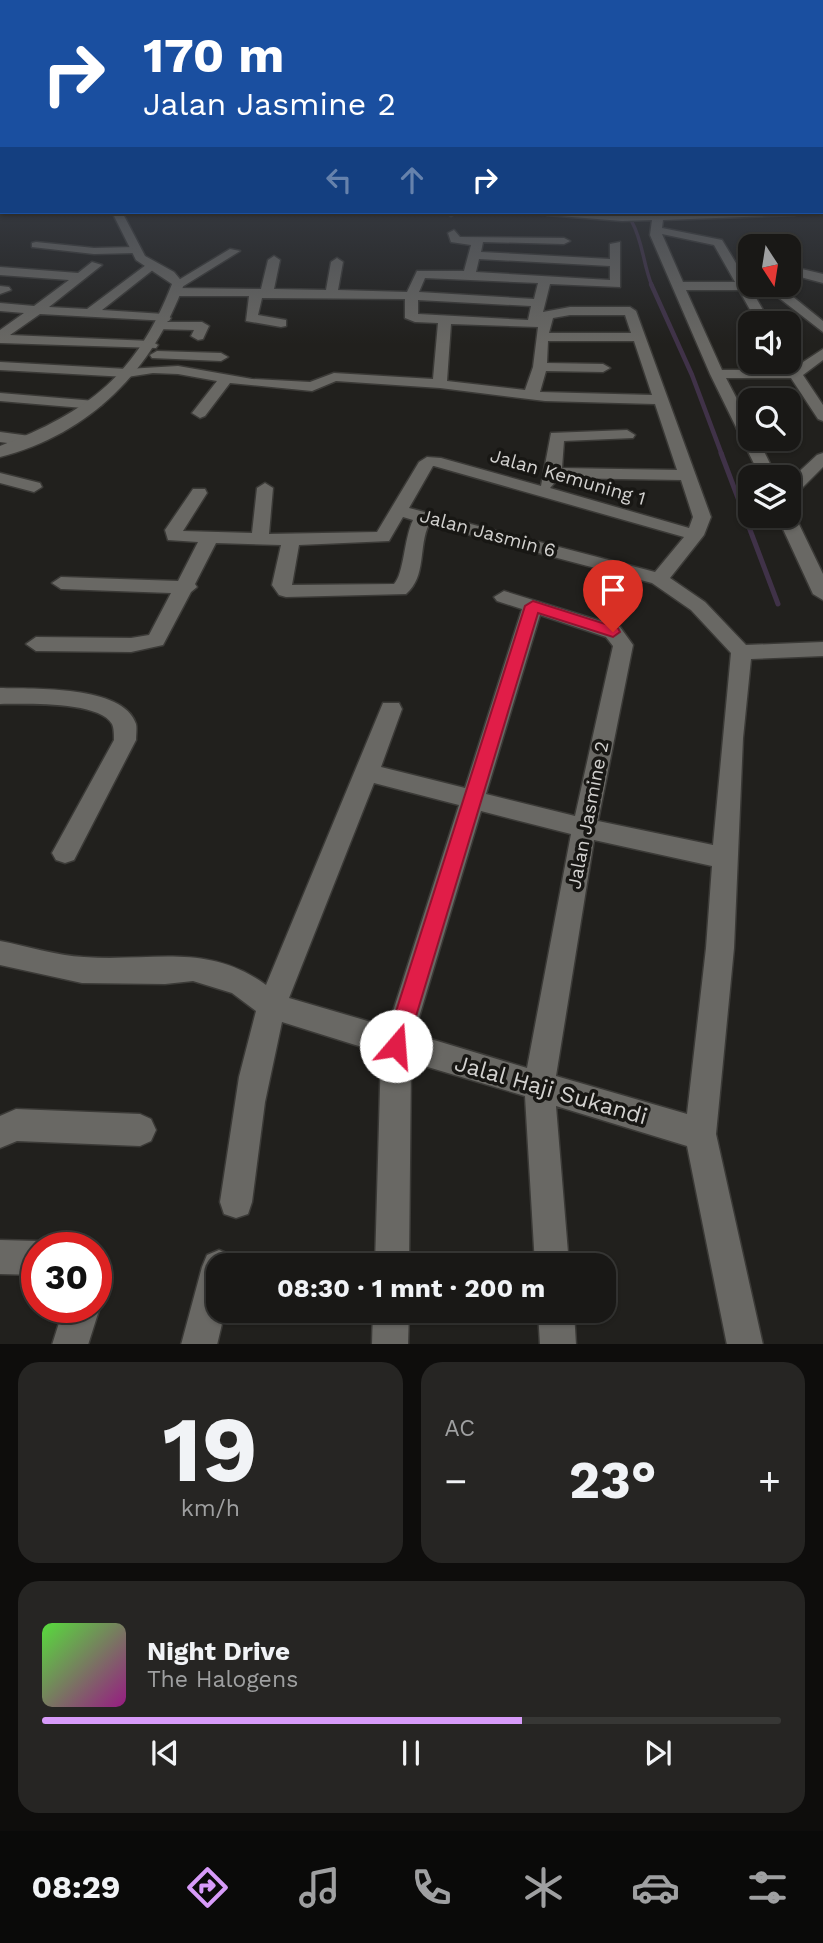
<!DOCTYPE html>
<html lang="id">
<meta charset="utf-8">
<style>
:root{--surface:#191816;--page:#262523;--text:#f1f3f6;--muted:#9fa0a1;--line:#373735;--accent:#d79bf9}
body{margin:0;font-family:"Work Sans",sans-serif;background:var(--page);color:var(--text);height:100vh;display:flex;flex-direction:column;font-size:26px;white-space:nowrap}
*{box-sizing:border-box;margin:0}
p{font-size:23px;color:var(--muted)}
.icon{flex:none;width:38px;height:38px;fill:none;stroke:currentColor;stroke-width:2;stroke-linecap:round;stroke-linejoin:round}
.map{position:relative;height:1344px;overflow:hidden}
.panel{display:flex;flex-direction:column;gap:18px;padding:18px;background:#0e0d0c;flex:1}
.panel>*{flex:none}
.hud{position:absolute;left:0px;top:0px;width:824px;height:214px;box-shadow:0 2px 5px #0004,0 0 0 2px var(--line);background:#1a4fa0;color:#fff;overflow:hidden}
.needle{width:46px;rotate:168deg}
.buttons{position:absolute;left:738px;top:234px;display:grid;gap:14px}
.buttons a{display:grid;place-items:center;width:63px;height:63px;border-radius:14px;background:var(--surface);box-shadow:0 2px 5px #0004,0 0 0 2px var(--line);font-size:35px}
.speed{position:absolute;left:21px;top:1232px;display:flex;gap:14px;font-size:35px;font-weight:700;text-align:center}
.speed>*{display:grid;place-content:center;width:91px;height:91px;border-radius:50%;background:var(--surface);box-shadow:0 2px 5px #0004,0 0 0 2px var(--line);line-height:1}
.speed .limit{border:10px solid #d22;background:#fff;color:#111}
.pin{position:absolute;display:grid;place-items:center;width:60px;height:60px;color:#fff;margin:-72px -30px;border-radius:50% 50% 50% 0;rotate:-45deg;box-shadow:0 0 7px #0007}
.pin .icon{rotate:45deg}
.me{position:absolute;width:77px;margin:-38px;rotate:18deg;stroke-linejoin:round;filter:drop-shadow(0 0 5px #0008)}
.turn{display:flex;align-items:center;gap:24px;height:147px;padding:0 28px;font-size:32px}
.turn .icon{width:91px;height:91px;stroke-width:2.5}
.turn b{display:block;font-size:49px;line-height:60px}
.lanes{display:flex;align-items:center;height:66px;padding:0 28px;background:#0003;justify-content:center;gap:35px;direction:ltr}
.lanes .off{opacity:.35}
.big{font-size:52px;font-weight:700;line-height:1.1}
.panel .widget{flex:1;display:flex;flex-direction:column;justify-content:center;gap:10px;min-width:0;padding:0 24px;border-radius:21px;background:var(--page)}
.panel .dial{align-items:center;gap:0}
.dial b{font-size:91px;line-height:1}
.song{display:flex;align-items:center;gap:21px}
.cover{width:84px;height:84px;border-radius:10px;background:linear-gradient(135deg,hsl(110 70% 55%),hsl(310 70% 35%))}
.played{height:7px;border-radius:4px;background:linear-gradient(90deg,var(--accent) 65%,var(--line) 65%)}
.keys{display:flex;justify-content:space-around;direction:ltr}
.heat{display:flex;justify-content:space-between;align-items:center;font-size:38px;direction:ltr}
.panel .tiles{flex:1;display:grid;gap:18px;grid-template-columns:1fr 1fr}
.widget:last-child{grid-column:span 2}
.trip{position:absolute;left:206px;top:1253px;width:410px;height:70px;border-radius:21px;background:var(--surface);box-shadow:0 2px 5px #0004,0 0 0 2px var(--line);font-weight:700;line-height:70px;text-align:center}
.menu{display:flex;height:112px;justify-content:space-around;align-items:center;background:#0a0a09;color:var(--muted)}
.menu .icon{width:49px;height:49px}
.menu .current{color:var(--accent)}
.menu b{font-size:32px;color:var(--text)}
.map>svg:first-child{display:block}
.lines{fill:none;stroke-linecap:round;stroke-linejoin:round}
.stream-far2{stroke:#403248;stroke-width:3.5}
.stream-far1{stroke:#403248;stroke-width:4.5}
.stream{stroke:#403248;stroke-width:5}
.street-casing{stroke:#3b3a37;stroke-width:3}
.secondary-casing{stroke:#3b3a37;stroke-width:3}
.street{fill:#696864;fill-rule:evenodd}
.secondary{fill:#696864;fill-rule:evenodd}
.route{fill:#e11d48;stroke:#92132f;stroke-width:2}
.labels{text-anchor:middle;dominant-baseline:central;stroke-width:7;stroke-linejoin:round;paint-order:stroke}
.street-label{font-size:19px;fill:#d2d1cf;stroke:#181714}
.near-street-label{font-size:23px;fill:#d2d1cf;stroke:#181714}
</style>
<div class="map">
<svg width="823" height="1345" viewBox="0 0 823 1345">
<rect width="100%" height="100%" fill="#21201d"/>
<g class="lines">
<path class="stream-far2" d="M632 222C643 242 643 264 652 286"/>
<path class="stream-far1" d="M651 284 692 375 722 455"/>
<path class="stream" d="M721 453 778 604"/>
<defs>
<path id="street" d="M0 189H2V195H0Z
M822 207 823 213 818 212H822Z
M446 212H456V213L451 216Z
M542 212 622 215 800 212 795 215 663 220 662 228 722 240 748 283 782 288 823 321V332L774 294 752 291 771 324H758L739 290H686L722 370H785L781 362H789V359L797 366 823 349V360L803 375 823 405V421L818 419 791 378H726L751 426V439H758L777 478H761L710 374 650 235 652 220 622 221 547 215ZM662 234 714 245 735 282H683Z
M454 230 460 237 564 238 570 241 564 244 483 242 481 252 610 259V244L620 242V287L550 284 543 312 570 307H630L636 311 711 517 704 535 670 578 705 602 746 645 823 642V656L751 659 743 738 734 948 716 1134 763 1345H727L687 1146 556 1106 569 1265H535L525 1096 411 1062 409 1265H375L381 1053 282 1022 265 1102 252 1202 248 1214 236 1218 224 1214 220 1202 239 1077 256 1011 232 993 193 981 165 984 82 983 0 965V941C27 946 57 956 84 957 152 962 207 942 266 985L383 703H399L402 709 381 767 465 788 522 609 497 601 494 597 504 591 620 627 633 645 598 821 713 845 731 653 691 610 652 583 429 524C418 547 427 576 406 594L286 597 279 595 272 585 281 545 216 543 195 584 197 587 191 592 163 645 131 652 36 651 26 644 36 637 131 638 149 635 171 593 61 589 52 583 61 577 178 581 198 542 168 540 165 530 193 489H205L207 493 183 531 252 533 257 488 265 483 273 488 269 534 377 532 419 462 427 457 441 458 541 486 551 433 627 430 635 435 633 438 564 441 562 468 677 470 655 404 545 401 440 388 336 381 312 391 230 383 205 416 200 418 192 413 217 381 178 374 153 373 127 377 0 370V362L127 369 178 366 252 379 310 382 334 373 433 379 438 323 415 322 405 318V299L262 298 258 315 286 320V326L281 327 246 321 249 296H175L169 292 175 288 261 289 268 260 274 256 280 260 274 289 326 290 331 262 337 258 343 262 338 290 407 292 417 271H464L471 245 451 242 448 233ZM479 259 610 266V280L476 272ZM425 278 538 283 534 299 419 292ZM418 300 531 306 528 320 418 314ZM570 315H625L631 333H549L553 318ZM451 324 538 327 533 367 525 390 447 381ZM548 341H634L652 395 540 392 546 371 603 372 610 368 603 364 547 363ZM433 466H434L684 537 655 572 409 508ZM559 478 681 480 693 517 689 528 550 488ZM403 517 413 520C404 538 404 574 394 584L292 585 299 545 389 541ZM540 615 606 637 613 646 575 816 486 794ZM374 783 459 805 388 1027 289 998ZM481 811 571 834 527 1068 414 1034ZM594 840 712 866 706 948 687 1114 556 1076Z
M36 242 94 248 135 247 141 250 135 253 94 254 32 247V243Z
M230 249 240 251 182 287 172 284Z
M92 262 102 265 49 307 87 309 150 262 154 263V269L102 310 164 314 171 318 169 321 40 314 10 335 151 341 158 345 156 348 0 343V330L24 313 0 311V303L34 306 69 280 0 275V267L78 273Z
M789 266 823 274V283L789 274Z
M0 286 9 287 11 290 0 294Z
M161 322H202L209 326 203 339 198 340 191 336 194 330 156 329 154 326Z
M157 351 221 353 228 357 221 361 152 358 150 355Z
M0 393 95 401 102 405 95 409 0 401Z
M0 432 30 436 38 441 30 446 0 442Z
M823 453V467L795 495 789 496V481L817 455Z
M0 473 40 483 42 487 34 492 0 483Z
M789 512 795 516 823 574V600L813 594 777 516H789Z
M0 688C32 689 124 685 136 724 137 728 136 735 136 740L74 860 65 863 56 860 52 853 114 740C114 735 114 728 112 724 99 701 24 704 0 704Z
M16 1109 140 1114 151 1119 156 1130 151 1141 140 1146 17 1141 0 1148V1116Z
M0 1240 37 1241 49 1246 37 1248V1275L0 1274Z
M219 1250 231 1255 235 1265H219V1311H225L217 1345H181L202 1267 207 1255Z
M96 1299 100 1307 88 1345H52L64 1307H96Z
M373 1311H409L408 1345H372Z
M538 1311H574L576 1345H540Z"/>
<path id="secondary" d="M112 212H122L145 256 174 272 184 284C153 369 91 434 0 457V446C89 412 137 374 172 284L136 260Z"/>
</defs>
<use href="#street" class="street-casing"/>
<use href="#secondary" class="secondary-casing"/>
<use href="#street" class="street"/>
<use href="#secondary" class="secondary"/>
</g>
<linearGradient id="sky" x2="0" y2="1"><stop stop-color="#121210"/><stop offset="0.45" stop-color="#3d424c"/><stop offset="1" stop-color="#3d424c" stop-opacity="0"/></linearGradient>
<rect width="823" height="344" fill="url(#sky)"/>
<path class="route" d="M533 601 618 628 620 632 613 637 538 613 407 1046 404 1053 396 1056 388 1053 385 1046 525 606Z"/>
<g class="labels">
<g class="street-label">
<text transform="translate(568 477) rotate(16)">Jalan Kemuning 1</text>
<text transform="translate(488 533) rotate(15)">Jalan Jasmin 6</text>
<text transform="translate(588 815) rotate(-79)">Jalan Jasmine 2</text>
</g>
<g class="near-street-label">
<text transform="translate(551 1090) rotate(16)">Jalal Haji Sukandi</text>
</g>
</g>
</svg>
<div class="buttons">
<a><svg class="needle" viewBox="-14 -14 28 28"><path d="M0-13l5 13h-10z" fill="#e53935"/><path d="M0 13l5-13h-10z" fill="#9fa0a1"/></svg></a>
<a><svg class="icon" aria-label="sound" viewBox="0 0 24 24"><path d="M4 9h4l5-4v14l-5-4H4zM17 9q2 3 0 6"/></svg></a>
<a><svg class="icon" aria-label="search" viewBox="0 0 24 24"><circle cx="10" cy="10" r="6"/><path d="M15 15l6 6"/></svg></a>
<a><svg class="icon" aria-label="layers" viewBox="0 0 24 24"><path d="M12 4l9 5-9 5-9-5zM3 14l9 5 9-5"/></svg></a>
</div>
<div class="speed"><div class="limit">30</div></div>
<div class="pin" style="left:613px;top:632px;background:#d93025"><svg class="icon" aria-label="arrive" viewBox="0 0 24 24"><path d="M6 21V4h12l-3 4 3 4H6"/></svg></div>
<svg class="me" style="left:396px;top:1046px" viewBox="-20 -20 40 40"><circle r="19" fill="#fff"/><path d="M0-13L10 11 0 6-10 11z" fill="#e11d48"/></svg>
<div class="trip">08:30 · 1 mnt · 200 m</div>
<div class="hud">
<div class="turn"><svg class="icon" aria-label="right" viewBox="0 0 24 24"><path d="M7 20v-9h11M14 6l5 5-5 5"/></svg><div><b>170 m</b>Jalan Jasmine 2</div></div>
<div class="lanes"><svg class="icon off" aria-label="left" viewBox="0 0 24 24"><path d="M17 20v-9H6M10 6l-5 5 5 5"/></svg><svg class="icon off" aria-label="ahead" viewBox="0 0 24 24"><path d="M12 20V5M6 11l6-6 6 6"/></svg><svg class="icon" aria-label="right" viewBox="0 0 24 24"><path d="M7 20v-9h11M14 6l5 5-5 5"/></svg></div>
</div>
</div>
<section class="panel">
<div class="tiles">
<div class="widget dial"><b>19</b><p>km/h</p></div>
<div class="widget"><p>AC</p>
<div class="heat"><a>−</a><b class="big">23°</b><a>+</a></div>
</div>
<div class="widget">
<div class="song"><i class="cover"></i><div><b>Night Drive</b><p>The Halogens</p></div></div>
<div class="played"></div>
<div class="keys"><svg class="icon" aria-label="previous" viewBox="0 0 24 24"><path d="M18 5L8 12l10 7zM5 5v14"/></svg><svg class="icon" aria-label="pause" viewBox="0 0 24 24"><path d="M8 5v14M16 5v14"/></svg><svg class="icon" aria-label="next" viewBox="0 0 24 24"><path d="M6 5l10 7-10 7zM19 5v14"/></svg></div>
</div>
</div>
</section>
<nav class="menu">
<b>08:29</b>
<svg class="icon current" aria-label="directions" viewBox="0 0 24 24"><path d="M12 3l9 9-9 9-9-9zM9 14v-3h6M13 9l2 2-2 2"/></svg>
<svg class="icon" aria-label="music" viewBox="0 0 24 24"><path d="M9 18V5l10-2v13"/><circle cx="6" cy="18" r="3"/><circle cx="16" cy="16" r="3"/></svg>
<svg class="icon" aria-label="phone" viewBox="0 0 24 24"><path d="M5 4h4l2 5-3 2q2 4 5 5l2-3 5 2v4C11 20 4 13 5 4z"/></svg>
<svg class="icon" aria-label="climate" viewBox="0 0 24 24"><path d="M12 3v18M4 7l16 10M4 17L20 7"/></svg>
<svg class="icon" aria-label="car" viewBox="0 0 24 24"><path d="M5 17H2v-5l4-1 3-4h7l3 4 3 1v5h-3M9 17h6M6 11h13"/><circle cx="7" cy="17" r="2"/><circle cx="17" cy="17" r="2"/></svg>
<svg class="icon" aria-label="filters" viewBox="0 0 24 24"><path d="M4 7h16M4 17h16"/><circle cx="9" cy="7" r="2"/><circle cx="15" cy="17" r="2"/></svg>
</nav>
